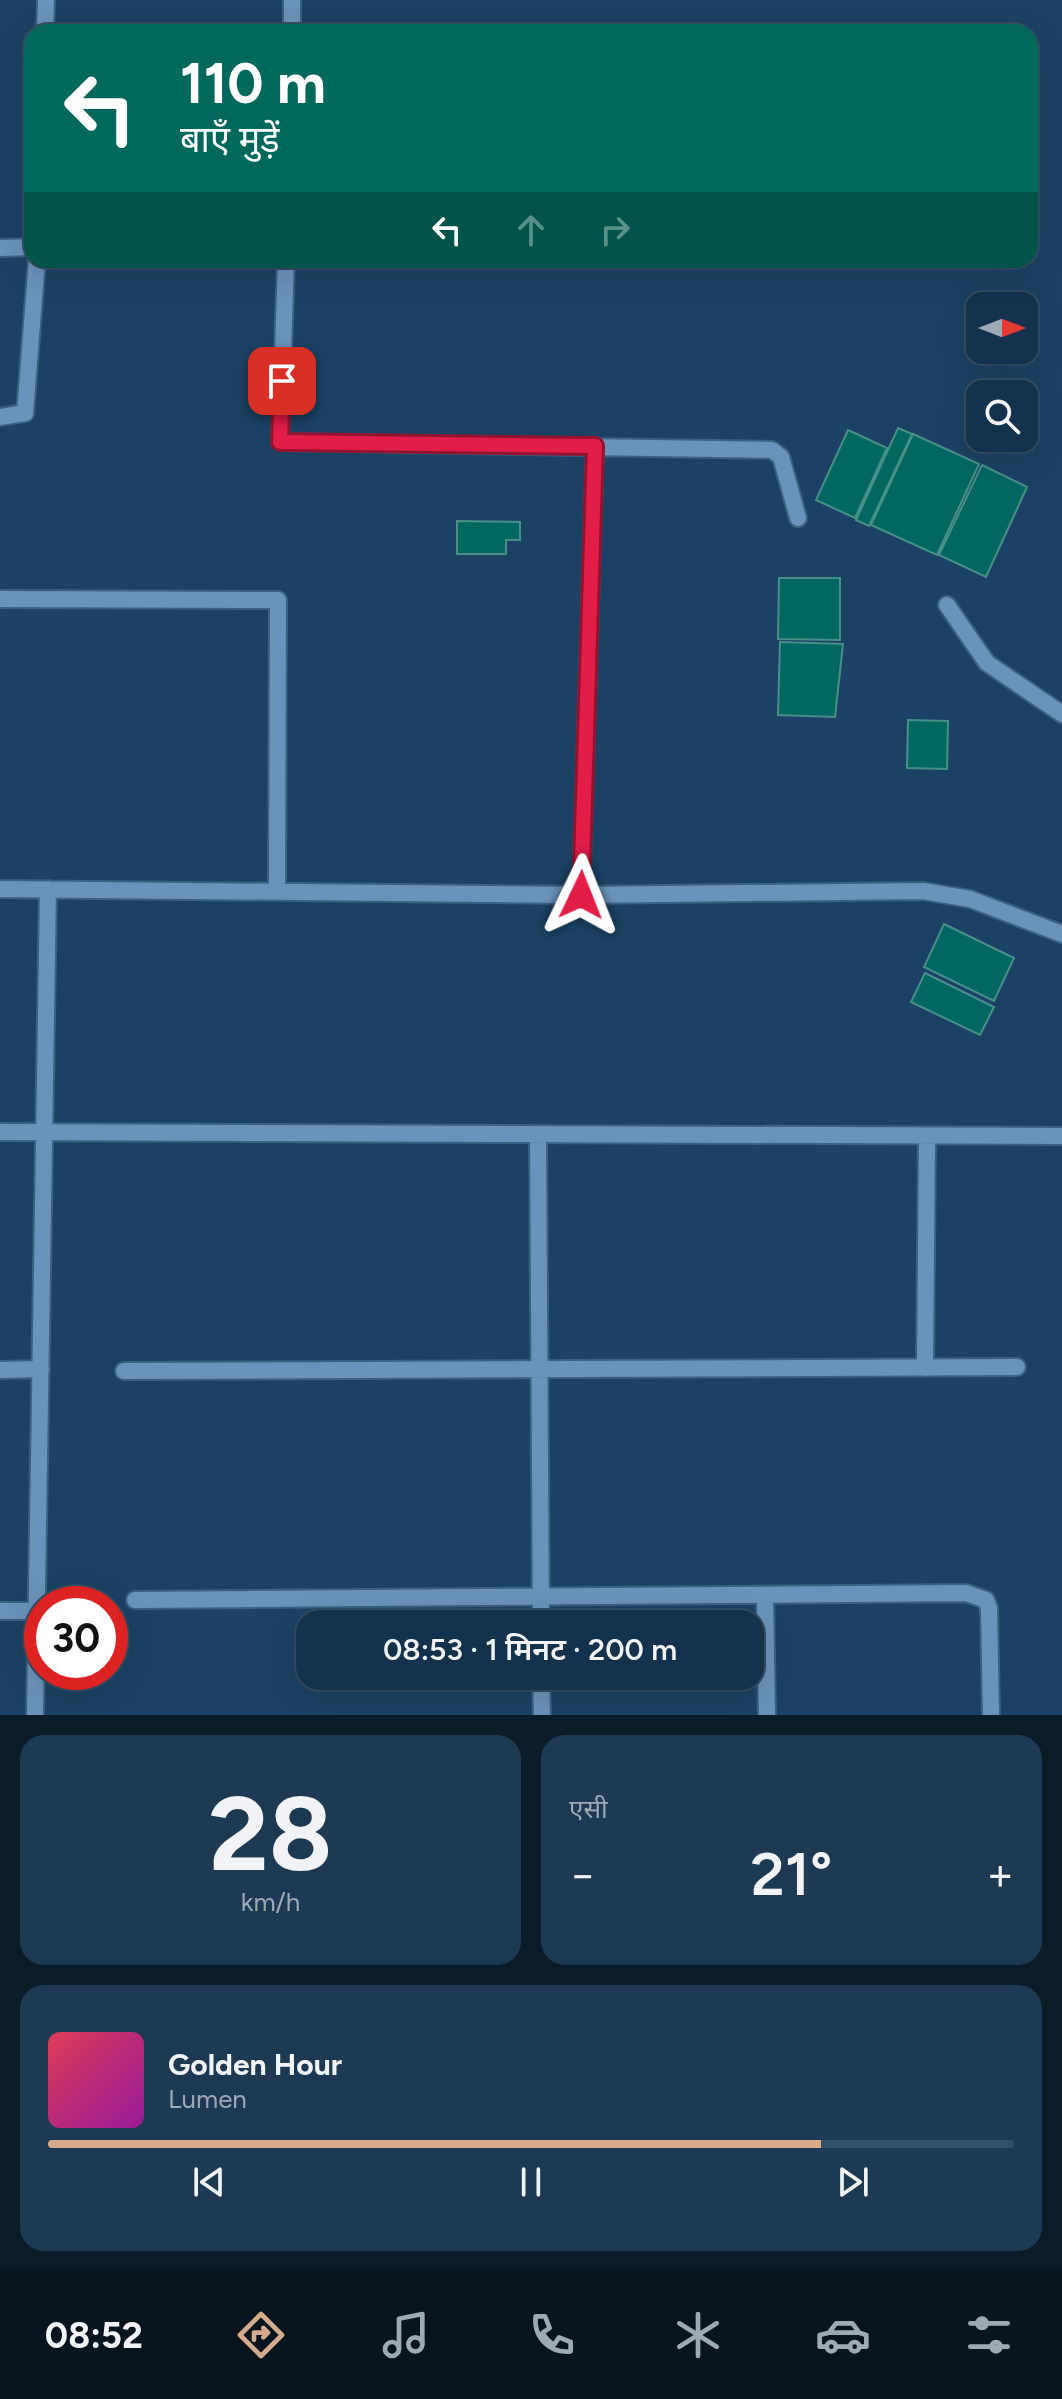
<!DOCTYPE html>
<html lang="hi">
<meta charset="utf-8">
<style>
:root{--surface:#14324b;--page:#1d3a52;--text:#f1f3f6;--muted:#9daab5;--line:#334d63;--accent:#d6ab8b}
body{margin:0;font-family:Figtree,"Noto Sans Devanagari",sans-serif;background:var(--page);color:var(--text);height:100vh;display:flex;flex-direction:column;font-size:30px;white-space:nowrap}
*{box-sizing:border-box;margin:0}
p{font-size:26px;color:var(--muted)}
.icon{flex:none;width:44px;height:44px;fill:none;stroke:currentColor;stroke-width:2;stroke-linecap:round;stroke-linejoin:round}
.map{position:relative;height:1715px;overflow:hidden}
.panel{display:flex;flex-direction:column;gap:20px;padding:20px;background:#0b1c29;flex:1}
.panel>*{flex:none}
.guide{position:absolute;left:24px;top:24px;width:1014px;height:244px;border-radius:24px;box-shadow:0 8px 32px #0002,0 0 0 2px var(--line);background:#00695c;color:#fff;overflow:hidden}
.needle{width:52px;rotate:90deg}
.tools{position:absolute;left:966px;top:292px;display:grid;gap:16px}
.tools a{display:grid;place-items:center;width:72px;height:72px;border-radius:16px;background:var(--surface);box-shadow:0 8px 32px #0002,0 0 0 2px var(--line);font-size:40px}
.speed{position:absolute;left:24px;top:1586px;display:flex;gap:16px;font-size:40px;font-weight:700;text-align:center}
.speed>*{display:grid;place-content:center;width:104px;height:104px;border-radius:50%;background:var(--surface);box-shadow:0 8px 32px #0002,0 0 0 2px var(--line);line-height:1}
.speed .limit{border:12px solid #d22;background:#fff;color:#111}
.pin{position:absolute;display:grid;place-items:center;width:68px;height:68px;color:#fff;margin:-34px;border-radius:16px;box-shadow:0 4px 12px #0006}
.me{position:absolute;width:88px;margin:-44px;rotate:2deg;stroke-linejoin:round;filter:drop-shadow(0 0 6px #0008)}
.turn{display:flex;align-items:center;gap:28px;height:168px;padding:0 24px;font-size:36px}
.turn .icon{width:104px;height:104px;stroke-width:2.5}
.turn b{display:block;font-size:56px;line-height:68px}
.lanes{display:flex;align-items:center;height:76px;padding:0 24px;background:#0003;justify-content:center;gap:40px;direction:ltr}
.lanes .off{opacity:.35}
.big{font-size:60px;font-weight:600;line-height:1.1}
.panel .tile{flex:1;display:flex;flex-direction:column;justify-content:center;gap:12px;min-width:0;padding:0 28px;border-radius:24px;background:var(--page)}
.panel .dial{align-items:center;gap:0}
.dial b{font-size:104px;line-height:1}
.song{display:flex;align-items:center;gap:24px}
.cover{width:96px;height:96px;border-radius:12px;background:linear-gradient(135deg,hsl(350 70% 55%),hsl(300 70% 35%))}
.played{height:8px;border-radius:4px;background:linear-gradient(90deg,var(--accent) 80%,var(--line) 80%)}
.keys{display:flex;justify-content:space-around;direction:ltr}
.heat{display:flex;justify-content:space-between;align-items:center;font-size:44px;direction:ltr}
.panel .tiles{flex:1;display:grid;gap:20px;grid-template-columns:1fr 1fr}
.tile:last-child{grid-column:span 2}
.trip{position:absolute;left:296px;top:1610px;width:468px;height:80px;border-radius:24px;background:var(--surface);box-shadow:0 8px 32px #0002,0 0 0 2px var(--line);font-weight:600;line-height:80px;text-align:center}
.menu{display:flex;height:128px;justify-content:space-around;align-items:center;background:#08141e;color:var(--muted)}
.menu .icon{width:56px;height:56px}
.menu .on{color:var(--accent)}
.menu b{font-size:36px;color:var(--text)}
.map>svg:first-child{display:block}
.building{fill:#006861;stroke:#478f88;stroke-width:2}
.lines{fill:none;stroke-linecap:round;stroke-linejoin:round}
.minor-casing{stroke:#3c6080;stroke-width:20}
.minor{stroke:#6a93b9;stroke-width:16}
.route-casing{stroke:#92132f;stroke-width:20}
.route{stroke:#e11d48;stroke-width:14}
</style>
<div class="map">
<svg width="1062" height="1715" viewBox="0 0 1062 1715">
<rect width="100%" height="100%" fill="#1b4264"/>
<path class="building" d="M898 428 912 434 869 526 856 520Z
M848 430 887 448 855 518 816 500Z
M913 434 979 464 937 555 871 525Z
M982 465 1027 487 986 577 939 555Z
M457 521 520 522V540H506V554H457Z
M779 578H840V640L778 639Z
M780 642 843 644 835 717 778 715Z
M908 720 948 721 947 769 907 768Z
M944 924 1014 958 994 1001 924 967Z
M925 973 994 1007 980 1035 911 1002Z"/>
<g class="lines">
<defs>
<path id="minor" d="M45 32 46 0
M292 32V0
M0 248 32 247
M286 260 280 442 772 450 781 457 798 518
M0 417 25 413 37 260
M0 599 278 600 277 890
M947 605 987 663 1062 714
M0 889 581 895 923 891 970 899 1062 934
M581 895 595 446
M0 1132 1062 1136
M538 1136 541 1624
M925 1368 927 1136
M0 1370 41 1369
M124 1371 1017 1367
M765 1596 767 1715
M135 1600 966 1593 986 1600 989 1608 991 1715
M0 1611H37
M541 1676 542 1715
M35 1715 48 889"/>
</defs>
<use href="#minor" class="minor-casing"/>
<use href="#minor" class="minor"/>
</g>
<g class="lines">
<defs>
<path id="route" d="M282 381 280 442 595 446 581 895"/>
</defs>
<use href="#route" class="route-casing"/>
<use href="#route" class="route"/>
</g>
</svg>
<div class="tools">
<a><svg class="needle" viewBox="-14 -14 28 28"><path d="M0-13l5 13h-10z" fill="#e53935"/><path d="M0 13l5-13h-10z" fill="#9daab5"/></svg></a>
<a><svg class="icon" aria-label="search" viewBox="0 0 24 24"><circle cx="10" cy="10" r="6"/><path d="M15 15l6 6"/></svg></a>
</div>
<div class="speed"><div class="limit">30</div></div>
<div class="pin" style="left:282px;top:381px;background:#d93025"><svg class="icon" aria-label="arrive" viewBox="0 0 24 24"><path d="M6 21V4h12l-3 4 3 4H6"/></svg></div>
<svg class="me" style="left:581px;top:895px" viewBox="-20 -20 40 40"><path d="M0-17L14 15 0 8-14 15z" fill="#e11d48" stroke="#fff" stroke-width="4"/></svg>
<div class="trip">08:53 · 1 मिनट · 200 m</div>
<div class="guide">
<div class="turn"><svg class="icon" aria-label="left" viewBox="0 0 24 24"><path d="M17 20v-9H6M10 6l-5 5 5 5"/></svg><div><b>110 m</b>बाएँ मुड़ें</div></div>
<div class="lanes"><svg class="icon" aria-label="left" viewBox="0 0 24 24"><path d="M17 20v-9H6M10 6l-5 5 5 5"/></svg><svg class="icon off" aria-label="ahead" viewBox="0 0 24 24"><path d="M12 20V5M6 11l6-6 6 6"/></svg><svg class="icon off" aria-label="right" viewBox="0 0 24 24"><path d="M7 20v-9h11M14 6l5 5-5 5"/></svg></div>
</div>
</div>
<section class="panel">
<div class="tiles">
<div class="tile dial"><b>28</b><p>km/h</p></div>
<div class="tile"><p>एसी</p>
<div class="heat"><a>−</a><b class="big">21°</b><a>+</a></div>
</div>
<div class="tile">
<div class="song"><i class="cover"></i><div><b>Golden Hour</b><p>Lumen</p></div></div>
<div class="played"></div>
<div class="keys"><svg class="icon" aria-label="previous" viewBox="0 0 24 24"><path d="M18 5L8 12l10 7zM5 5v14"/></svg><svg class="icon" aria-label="pause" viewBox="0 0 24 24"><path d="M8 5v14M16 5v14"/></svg><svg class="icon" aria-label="next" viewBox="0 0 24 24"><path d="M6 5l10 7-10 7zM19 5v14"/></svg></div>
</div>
</div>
</section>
<nav class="menu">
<b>08:52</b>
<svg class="icon on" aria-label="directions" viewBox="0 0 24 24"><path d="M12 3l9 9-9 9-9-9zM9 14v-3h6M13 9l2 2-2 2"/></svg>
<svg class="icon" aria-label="music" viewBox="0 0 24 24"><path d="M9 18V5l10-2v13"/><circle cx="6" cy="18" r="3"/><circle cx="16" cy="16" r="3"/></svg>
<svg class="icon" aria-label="phone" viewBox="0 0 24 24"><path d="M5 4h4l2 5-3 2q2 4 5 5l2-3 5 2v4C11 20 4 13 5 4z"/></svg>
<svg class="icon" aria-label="climate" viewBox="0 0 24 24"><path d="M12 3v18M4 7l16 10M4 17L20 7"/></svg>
<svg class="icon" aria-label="car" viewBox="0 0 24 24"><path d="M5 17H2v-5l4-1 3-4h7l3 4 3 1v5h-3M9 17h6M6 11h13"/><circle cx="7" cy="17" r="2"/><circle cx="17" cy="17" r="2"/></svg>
<svg class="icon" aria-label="filters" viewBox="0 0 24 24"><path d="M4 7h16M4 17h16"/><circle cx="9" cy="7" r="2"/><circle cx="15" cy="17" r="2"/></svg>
</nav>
